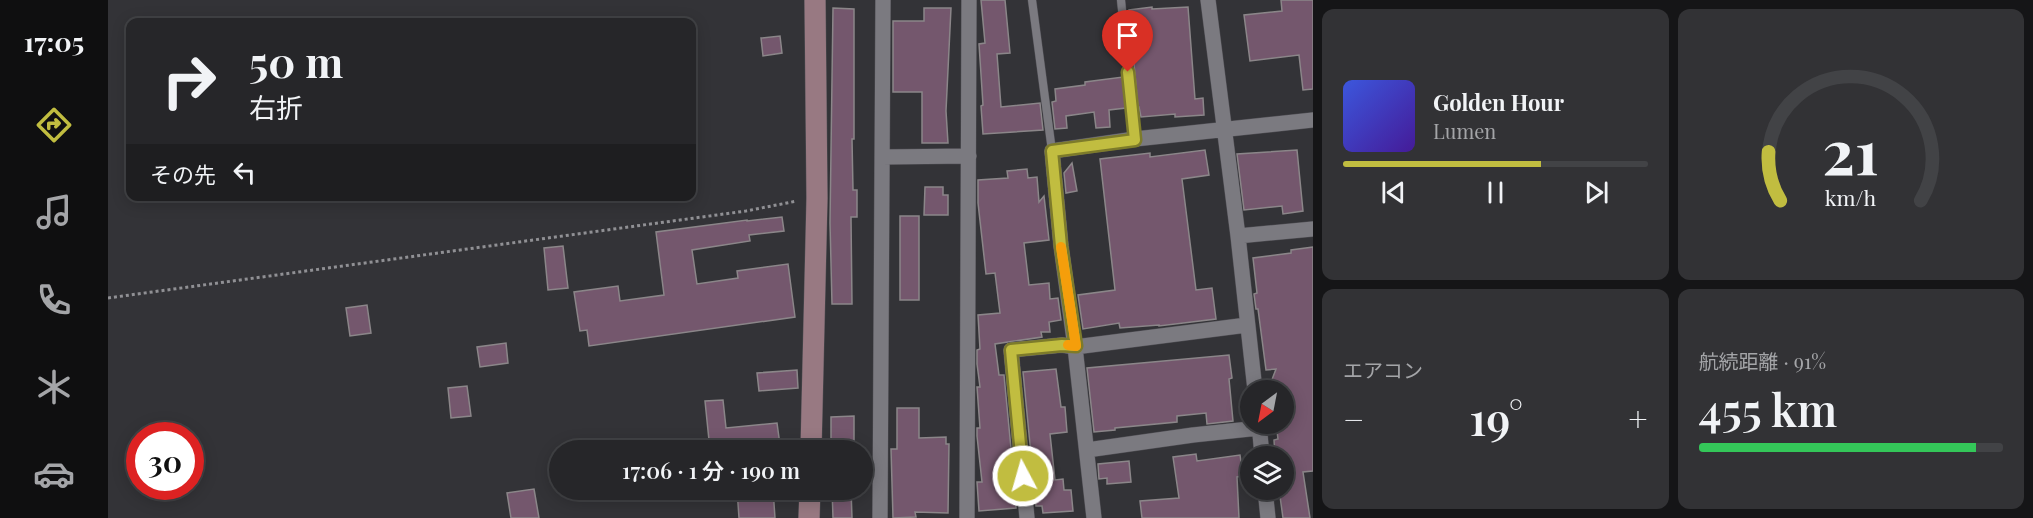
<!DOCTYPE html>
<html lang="ja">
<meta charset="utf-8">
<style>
:root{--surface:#262629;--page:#323235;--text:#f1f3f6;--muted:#a4a5a8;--line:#424346;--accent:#c1bd40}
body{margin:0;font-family:"Playfair Display","Noto Sans JP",serif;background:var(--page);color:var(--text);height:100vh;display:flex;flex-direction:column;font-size:22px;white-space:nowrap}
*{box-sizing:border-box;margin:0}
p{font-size:20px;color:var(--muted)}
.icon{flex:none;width:33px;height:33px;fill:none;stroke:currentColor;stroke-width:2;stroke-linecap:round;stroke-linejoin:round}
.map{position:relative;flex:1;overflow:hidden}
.details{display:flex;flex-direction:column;gap:9px;padding:9px;background:#151517;width:720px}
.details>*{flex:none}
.top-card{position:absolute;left:18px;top:18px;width:570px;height:183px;border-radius:12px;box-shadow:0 3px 15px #0003,0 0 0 2px var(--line);background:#262629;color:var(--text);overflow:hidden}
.needle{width:39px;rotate:212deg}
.tools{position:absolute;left:1132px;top:380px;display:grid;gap:12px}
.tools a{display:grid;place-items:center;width:54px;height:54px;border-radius:50%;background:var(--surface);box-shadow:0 3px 15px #0003,0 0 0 2px var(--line);font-size:30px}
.speed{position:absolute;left:18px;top:422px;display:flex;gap:12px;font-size:30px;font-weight:700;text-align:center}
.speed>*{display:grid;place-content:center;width:78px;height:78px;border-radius:50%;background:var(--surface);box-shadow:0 3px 15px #0003,0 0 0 2px var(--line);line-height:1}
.speed .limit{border:9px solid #d22;background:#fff;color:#111}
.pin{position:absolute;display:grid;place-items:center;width:51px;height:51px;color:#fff;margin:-62px -26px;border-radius:50% 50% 50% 0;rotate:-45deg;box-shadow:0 0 6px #0007}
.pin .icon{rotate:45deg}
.me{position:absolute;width:66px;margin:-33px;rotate:354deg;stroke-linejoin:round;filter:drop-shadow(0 0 4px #0008)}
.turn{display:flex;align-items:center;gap:21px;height:126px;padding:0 24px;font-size:27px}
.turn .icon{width:78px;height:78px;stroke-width:2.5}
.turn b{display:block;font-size:42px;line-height:51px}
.then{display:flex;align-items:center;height:57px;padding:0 24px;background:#0003;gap:12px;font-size:22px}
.big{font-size:45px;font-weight:600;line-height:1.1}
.details .tile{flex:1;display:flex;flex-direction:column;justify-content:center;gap:9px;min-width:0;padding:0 21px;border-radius:12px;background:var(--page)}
.details .dial{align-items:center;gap:0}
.dial svg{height:156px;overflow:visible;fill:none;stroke:var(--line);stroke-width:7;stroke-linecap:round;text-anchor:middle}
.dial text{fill:var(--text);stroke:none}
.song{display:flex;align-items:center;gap:18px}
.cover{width:72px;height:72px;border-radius:9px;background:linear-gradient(135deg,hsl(230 70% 55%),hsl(260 70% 35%))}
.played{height:6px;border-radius:3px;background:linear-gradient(90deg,var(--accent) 65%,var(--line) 65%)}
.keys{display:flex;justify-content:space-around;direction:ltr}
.heat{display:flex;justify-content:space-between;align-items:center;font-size:33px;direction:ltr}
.charge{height:9px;border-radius:4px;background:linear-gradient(90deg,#34c759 91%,var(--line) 0)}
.details .tiles{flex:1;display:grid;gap:9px;grid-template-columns:repeat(2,1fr)}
.trip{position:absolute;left:441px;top:440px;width:324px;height:60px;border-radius:30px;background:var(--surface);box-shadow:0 3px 15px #0003,0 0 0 2px var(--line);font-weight:600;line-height:60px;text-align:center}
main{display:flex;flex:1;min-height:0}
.tabs{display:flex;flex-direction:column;width:108px;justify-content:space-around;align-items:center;background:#0f0f10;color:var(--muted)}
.tabs .icon{width:42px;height:42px}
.tabs .selected{color:var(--accent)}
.tabs b{font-size:27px;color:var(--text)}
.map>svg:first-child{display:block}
.building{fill:#74576d;stroke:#8b8689;stroke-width:1.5}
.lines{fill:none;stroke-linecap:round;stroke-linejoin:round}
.lane-casing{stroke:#4f4e53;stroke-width:9}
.street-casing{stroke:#4f4e53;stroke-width:16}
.secondary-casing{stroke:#4f4e53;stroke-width:22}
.path{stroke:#909094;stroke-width:3;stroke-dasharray:3 3;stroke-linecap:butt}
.lane{stroke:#7b7a80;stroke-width:8}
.street{stroke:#7b7a80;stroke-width:15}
.secondary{stroke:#987982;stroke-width:21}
.route-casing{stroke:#7d7b2a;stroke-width:15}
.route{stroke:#c1bd40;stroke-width:10}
.slow{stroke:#f59e0b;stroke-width:10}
</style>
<main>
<nav class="tabs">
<b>17:05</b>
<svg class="icon selected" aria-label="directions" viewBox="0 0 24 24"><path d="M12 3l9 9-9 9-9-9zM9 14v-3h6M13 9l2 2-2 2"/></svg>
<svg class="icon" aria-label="music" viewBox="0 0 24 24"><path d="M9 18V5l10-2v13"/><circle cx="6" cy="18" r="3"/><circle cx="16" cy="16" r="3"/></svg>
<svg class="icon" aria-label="phone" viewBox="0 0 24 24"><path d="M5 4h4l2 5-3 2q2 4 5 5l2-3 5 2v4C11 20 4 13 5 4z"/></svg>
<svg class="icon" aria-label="climate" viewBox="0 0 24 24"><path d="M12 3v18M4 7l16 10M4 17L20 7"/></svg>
<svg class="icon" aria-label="car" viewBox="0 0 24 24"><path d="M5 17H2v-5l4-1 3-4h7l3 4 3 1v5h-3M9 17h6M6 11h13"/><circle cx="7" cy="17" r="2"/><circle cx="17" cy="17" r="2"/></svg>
</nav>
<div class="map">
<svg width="1205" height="518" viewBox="0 0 1205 518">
<rect width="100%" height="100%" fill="#333337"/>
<path class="building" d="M873 0H897L902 53 889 54 893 107 932 103 935 130 875 134 873 106 875 105 871 44 877 43Z
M1173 0H1205V89L1195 90 1191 55 1142 61 1136 15 1174 11Z
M1044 7V9L1080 7 1087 99 1095 98 1096 115 1067 117V114L1033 117 1031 107H1030L1021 10Z
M725 8 746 9V139H744L745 190H749V217H743L744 304H724L722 223Z
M816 8H843L838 111 840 143H814V92H785V21H816Z
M672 36 674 53 655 56 653 38Z
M1015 77 1018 108 1001 110 1002 127 988 128 986 112 958 116 959 128 947 129 944 102 948 101 947 89 977 85V82Z
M1097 150 1101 175 1074 179 1088 290 1104 288 1108 319 1051 326V325L1012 328 1011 323 975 329 970 295 1007 290 992 159 1042 153V157Z
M1189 150 1195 211 1175 214 1174 206 1136 210 1129 154Z
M964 163 969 191 958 193 956 173Z
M919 169 920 178 929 177 931 202 936 196 941 240 916 243 921 285 941 283 942 299 950 298 953 320 941 322 942 332H933L934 337 887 344 891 375H896L904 459 891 461 893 491 907 490 908 508 871 511 869 482H874L869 436V428H872L869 387H872L869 364V350L872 349 870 315 892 313 887 273 878 274 870 203V180L900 178 899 171Z
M817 187H835V195H840V215H816Z
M792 216H811V300H792Z
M674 217 676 231 641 235 642 241 584 250 589 284 630 278 629 271 680 264 687 317 481 346 479 330 472 331 466 292 510 286 512 301 556 295 548 232 639 220V221Z
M455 246 460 288 440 290 436 248Z
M1205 247V471L1195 472 1202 518H1175L1171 489H1176V456H1167L1166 440 1170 439 1168 423H1176V390H1160L1168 369 1158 370 1150 309H1148L1146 294 1149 293 1145 258 1183 253V250Z
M259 305 263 333 242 336 238 308Z
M398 343 400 363 372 367 369 347Z
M1121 355 1124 378 1121 379 1125 421 1099 424 1098 413 1069 416V422L1007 428V430L986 432 979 368Z
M948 369 953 407H957L959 432 942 434 947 480 955 479 956 490H963L965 511 935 513 934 506H928L915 372Z
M689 370 690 388 651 391 649 373Z
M359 386 363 416 343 418 340 388Z
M615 400 618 428 669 423 672 445 602 450 597 401Z
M789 408H811V438L838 437V444H841L840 513 807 512 808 517 785 518 783 449H789Z
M746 416V450H723V417Z
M1088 454 1089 461 1132 455 1135 476 1129 477 1131 518H1034L1032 501 1071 498 1065 457Z
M1021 461 1023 482 999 484V478L991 479 990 464Z
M426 489 431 518H403L399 493Z
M629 489H665L667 518H631Z
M724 489H743L744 518H725Z"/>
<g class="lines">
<defs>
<path id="lane" d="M924 0 944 151
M1013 0 1027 139"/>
<path id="street" d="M1100 0 1130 236 1147 390
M774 157 861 156
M1130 236 1205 229
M1151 423 1154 456
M979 450 1085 435 1151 428
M1157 489 1160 518
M772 518 775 0
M859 518 861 0
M919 518 903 350 954 345 967 347 1139 325
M986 518 967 347 953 246 944 151 1027 139 1205 120"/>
<path id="secondary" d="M703 450 709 198 707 0
M701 518 702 489"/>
</defs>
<use href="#lane" class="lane-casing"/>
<use href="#street" class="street-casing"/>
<use href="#secondary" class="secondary-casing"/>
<path class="path" d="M0 298 638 211 689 201"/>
<use href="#lane" class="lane"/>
<use href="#street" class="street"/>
<use href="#secondary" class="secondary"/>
</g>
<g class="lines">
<defs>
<path id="route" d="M915 476 903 350 954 345 968 346 953 246 944 151 1027 140 1020 72"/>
</defs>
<use href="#route" class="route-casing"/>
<use href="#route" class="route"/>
<path class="slow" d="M953 247 968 346 960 345"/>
</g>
</svg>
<div class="tools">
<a><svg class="needle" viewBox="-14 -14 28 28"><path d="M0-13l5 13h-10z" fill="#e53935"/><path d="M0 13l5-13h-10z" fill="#a4a5a8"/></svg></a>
<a><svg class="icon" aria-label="layers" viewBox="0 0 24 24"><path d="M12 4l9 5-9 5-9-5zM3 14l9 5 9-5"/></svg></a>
</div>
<div class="speed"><div class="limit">30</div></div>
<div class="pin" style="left:1020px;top:72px;background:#d93025"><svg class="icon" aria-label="arrive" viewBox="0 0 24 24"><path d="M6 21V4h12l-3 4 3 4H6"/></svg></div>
<svg class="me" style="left:915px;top:476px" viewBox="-20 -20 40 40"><circle r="17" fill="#c1bd40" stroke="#fff" stroke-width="3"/><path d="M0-11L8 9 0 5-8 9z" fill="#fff"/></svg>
<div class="trip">17:06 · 1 分 · 190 m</div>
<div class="top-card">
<div class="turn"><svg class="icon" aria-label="right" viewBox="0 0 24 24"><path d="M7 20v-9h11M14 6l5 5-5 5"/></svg><div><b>50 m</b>右折</div></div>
<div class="then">その先<svg class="icon" aria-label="left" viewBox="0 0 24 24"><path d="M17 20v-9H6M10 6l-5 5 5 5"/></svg></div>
</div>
</div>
<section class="details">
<div class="tiles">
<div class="tile">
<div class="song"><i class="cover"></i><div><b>Golden Hour</b><p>Lumen</p></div></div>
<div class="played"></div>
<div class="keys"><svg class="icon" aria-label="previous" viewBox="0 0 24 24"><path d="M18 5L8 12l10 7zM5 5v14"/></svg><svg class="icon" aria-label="pause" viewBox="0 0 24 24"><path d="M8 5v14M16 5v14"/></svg><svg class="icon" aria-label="next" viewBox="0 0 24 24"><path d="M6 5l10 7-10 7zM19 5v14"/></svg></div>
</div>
<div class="tile dial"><svg viewBox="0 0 100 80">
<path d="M14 69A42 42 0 1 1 86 69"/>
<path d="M14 69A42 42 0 0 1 8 44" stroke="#c1bd40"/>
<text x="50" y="56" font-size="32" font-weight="700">21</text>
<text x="50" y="72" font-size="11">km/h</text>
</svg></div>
<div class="tile"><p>エアコン</p>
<div class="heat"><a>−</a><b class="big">19°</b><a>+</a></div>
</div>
<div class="tile"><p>航続距離 · 91%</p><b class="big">455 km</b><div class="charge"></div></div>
</div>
</section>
</main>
